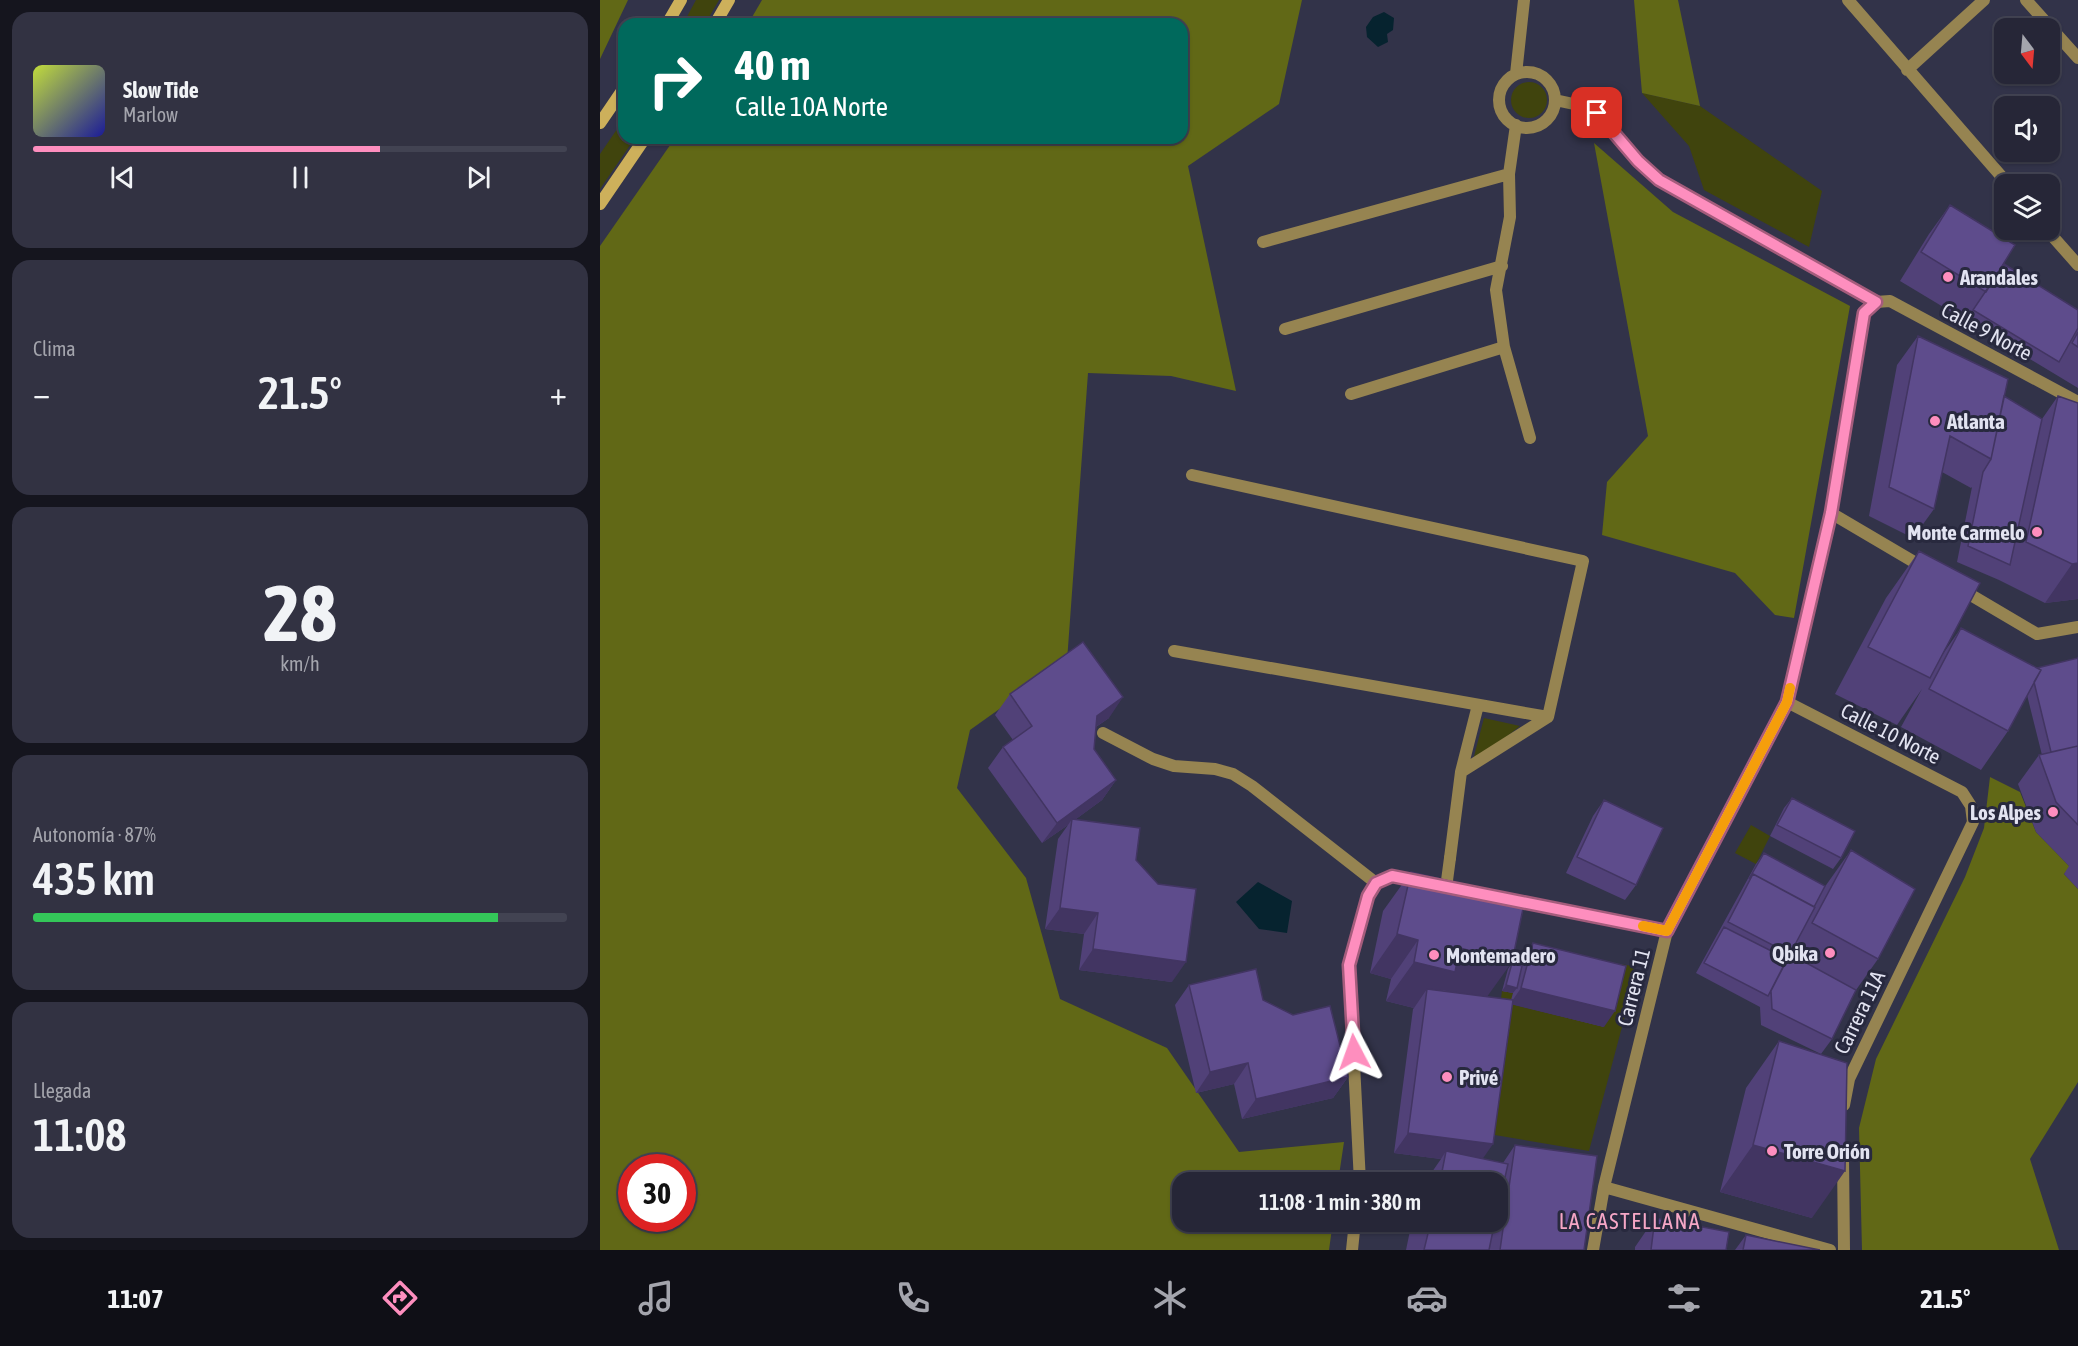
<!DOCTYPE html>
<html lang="es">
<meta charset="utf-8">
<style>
:root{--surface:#262637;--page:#323242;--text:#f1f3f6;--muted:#a4a5ad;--line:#424352;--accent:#fe8ebe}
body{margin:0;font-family:"Asap Condensed",sans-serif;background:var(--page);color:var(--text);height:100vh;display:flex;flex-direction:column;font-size:22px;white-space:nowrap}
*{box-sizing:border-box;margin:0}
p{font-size:20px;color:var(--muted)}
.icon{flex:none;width:33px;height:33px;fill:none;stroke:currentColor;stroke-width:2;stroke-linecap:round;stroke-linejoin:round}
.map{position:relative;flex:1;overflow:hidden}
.side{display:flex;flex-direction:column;gap:12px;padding:12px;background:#15151e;width:600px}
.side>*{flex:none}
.hud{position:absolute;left:18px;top:18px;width:570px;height:126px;border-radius:18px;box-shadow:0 2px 4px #0004,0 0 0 2px var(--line);background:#00695c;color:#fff;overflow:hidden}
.needle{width:39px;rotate:164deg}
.fabs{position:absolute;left:1394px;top:18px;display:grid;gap:12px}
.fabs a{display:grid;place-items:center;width:66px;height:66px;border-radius:12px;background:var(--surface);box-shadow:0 2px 4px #0004,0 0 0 2px var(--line);font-size:30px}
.speed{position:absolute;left:18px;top:1154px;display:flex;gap:12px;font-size:30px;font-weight:700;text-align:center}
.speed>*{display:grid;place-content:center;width:78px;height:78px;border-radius:50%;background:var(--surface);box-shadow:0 2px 4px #0004,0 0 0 2px var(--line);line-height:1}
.speed .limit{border:9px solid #d22;background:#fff;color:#111}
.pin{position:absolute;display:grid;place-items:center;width:51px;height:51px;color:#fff;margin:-26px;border-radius:12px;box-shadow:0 3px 9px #0006}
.me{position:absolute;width:66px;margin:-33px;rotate:356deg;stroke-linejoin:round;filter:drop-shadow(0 0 4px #0008)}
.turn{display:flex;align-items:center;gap:21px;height:126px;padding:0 18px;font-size:27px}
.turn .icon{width:78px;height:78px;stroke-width:2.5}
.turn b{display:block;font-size:42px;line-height:51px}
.big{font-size:45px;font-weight:600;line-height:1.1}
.side .widget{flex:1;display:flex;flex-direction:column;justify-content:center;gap:9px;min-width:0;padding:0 21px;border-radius:18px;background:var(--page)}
.side .dial{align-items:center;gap:0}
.dial b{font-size:78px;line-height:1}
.song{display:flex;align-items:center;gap:18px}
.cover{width:72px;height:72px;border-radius:9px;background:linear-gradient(135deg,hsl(70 70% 55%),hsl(240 70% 35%))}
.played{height:6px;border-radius:3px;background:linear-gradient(90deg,var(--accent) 65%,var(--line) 65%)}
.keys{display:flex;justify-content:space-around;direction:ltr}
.heat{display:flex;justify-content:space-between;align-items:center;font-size:33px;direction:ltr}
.charge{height:9px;border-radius:4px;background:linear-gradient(90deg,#34c759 87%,var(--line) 0)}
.trip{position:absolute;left:572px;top:1172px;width:336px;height:60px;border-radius:18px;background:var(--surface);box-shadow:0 2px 4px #0004,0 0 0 2px var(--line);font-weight:600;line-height:60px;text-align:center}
.tabs{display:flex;height:96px;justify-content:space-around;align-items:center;background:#0f0f16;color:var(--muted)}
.tabs .icon{width:42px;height:42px}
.tabs .selected{color:var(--accent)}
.tabs b{font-size:27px;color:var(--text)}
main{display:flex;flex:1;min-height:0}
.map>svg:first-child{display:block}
.green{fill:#40440d}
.forest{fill:#616816;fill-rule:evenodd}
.water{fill:#06232f}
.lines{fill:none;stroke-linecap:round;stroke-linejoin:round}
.lane{stroke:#968451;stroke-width:12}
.street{stroke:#968451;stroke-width:12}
.secondary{stroke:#cdb05b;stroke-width:12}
.wall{fill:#514178}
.shaded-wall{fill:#423562}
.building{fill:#5e4c8c;stroke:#423562;stroke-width:1.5}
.route-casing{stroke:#a55c7c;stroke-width:15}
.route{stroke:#fe8ebe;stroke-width:10}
.slow{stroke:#f59e0b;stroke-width:10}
.poi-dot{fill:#fe8ebe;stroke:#28293e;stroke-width:2}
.labels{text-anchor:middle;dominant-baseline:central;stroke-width:6;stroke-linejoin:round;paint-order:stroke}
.poi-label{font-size:21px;font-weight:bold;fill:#e2e3f1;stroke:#28293e;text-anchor:start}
.street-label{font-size:21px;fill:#e2e3f1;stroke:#28293e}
.neighbourhood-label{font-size:22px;letter-spacing:1.5px;fill:#f6a7c6;stroke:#28293e}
</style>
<main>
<section class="side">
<div class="widget">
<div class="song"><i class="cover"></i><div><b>Slow Tide</b><p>Marlow</p></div></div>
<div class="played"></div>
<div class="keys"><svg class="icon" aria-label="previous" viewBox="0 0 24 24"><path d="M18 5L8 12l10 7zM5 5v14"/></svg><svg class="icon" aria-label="pause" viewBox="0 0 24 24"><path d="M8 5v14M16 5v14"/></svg><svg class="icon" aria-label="next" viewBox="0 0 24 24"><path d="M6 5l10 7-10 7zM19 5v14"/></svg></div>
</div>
<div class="widget"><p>Clima</p>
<div class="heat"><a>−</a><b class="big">21.5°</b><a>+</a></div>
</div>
<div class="widget dial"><b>28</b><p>km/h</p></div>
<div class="widget"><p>Autonomía · 87%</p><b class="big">435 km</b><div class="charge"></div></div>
<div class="widget"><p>Llegada</p><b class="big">11:08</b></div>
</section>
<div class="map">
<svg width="1478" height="1250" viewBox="0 0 1478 1250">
<rect width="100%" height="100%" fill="#323349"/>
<path class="green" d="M96 0H119L105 24H83Z
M911 100a18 18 0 1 1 36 0a18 18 0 1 1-36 0Z
M1042 93 1100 106 1222 191 1209 247 1104 190 1089 146Z
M24 119V138H35L0 189V154Z
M884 718 920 726 872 764Z
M1151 825 1170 836 1156 864 1135 853Z
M1019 964 1033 966 1035 978 989 1151 883 1133 902 991 913 993 911 1004 1004 1027Z"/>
<path class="forest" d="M0 0H28L0 59Z
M162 0H702L679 104 588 166 636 391 571 376 488 373 467 661 370 730 357 788 426 878 460 999 567 1048 639 1152 744 1142 738 1182H582V1221H733L729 1250H0V246L75 138H582V24H148ZM32 1167H82V1218H32Z
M1034 0H1078L1100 106 1042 93Z
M994 143 1073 212 1250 306 1194 618 1175 615 1135 573 1002 535 1007 482 1048 436Z
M1390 777 1420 792 1436 832 1470 867 1464 874 1478 889V1082L1430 1159 1459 1250H1262L1259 1128 1276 1059 1365 877 1384 828Z"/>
<path class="water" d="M784 12 794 18 793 30 787 34 788 42 778 47 767 37 766 27 773 17Z
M658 882 692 901 687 933 659 929 636 902Z"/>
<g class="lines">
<path class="lane" d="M1248 0 1408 184
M1426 0 1478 58
M1307 70 1384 0
M899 100a28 28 0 1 1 56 0a28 28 0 1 1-56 0Z
M916 74 924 0
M955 100 983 106 997 113
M916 125 909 174 910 217 896 290 904 347 930 438
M1447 230 1478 265
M663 242 909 174
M685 329 902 266
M751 394 904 347
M592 475 983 561 948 717 861 772
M574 651 948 717
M850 858 861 772 878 705"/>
<path class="street" d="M997 113 1037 161 1059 180 1276 302
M1276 302 1290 301 1478 402
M1231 513 1326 569
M1359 588 1437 634 1478 627
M1187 702 1362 792 1371 806 1373 822 1249 1079 1244 1105
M503 733 553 759 574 766 615 769 633 774 652 786 776 883
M776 883 792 876 821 883
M846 888 850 858
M909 900 1067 931
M1243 1158 1244 1250
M760 1182 749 965 768 896 776 883
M1004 1187 1230 1250
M752 1250 755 1221
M993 1250 1004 1187 1067 931 1187 702 1231 513 1264 313 1276 302"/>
<path class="secondary" d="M67 24 81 0
M115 24 129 0
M0 123 24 88
M0 204 45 138"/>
</g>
<path class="wall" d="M1350 205 1404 264 1478 310V388L1300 281 1329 234Z
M1318 336 1404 396 1442 419 1458 396 1478 599 1445 603 1399 580 1357 562 1372 487 1371 488 1342 472 1334 509 1313 538 1269 516 1297 365Z
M1319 551 1340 658 1361 628 1437 668 1478 658V889L1464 874 1469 866 1436 832 1418 784 1439 755H1442L1427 695 1408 731 1381 770 1301 727 1322 689 1297 725 1235 694 1286 598Z
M410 694 509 718 496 727 494 749 516 780 502 800 476 819 536 860 572 982 479 970 484 934 445 929 458 839 468 825 442 843 388 768 403 747 413 740 395 715Z
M1192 798 1241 858 1233 869 1170 836 1184 808Z
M1004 800 1036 885 1025 900 966 873 993 816Z
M1251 850 1278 959 1256 990 1232 1039 1221 1054 1161 1025 1160 1007 1096 973 1156 864 1164 853 1224 888Z
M811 872 888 997 911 1000 913 993 902 991 908 969 912 963 920 965 921 959 933 943 1004 1027 912 1004 882 1159 903 1163 915 1145 984 1250H806L812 1221H897V1182H825L841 1159 794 1153 813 1009 814 1008 786 1001 791 979 770 973 783 911Z
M589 985 663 1000 748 1077 733 1098 642 1119 634 1084 596 1093 575 1005Z
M1179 1041 1212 1218 1120 1192 1146 1088Z
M1055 1218 1126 1250H1035V1247Z
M1146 1235 1220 1250H1135Z"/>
<path class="shaded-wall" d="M1478 563V599L1445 603 1472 564Z
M523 697 509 718 482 736 497 716Z
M516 780 502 800 472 822V819L468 825 442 843 457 823Z
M460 908 498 913 484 934 445 929Z
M797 934 818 940 791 979 770 973Z
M860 948 912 962 884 1001 843 990 828 1011 827 989 814 1008 786 1001 814 962Z
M493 949 586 962 572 982 479 970Z
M906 985 917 988 913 993 902 991Z
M921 988 1015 1011 1004 1027 910 1004Z
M648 1063 634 1084 596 1093 610 1072Z
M748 1077 733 1098 642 1119 656 1099Z
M808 1133 893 1144 879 1164 846 1151 841 1159 794 1153Z
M1153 1145 1245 1171 1212 1218 1120 1192Z"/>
<path class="building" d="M1350 205 1415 245 1386 292 1321 252Z
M1404 264 1478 310V328L1459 362 1373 310Z
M1478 332V347L1472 343Z
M1318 336 1408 379 1391 459 1350 436 1334 509 1289 487Z
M1404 396 1442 419 1410 565 1368 546 1383 472 1391 459Z
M1458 396 1478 403V563L1472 564 1426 542Z
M1319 551 1380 583 1330 678 1268 647Z
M1361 628 1441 670 1408 731 1329 689Z
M483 642 523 697 497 716 494 749 516 780 457 823 403 747 432 726 410 694Z
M1478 658V746L1451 752 1434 682 1441 670 1437 668Z
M1478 746V825L1456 802 1439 755Z
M1192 798 1255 831 1241 858 1177 825Z
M1004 800 1063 828 1036 885 977 857Z
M472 819 540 828 536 860 558 884 596 889 586 962 493 949 498 913 460 908Z
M1251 850 1315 889 1278 959 1212 923Z
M1164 853 1225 886 1214 907 1153 874 1149 879Z
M811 872 925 899 912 962 860 948 855 972 814 962 818 940 797 934Z
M1153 874 1215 907 1190 954 1128 922Z
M1124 927 1187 959 1168 996 1104 963Z
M933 943 1026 966 1015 1011 921 988Z
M1190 954 1256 990 1232 1039 1172 1009 1171 991Z
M912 963 922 966 917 988 906 985Z
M656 969 663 1000 693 1015 730 1006 748 1077 656 1099 648 1063 610 1072 589 985Z
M827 989 913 1000 893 1144 808 1133Z
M1179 1041 1247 1063 1245 1171 1153 1145Z
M915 1145 997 1156 984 1250H900Z
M846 1151 908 1164 897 1213V1182H840Z
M1055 1218 1129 1232 1126 1250H1051Z
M831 1221H895L889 1250H824Z
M1146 1235 1220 1250H1143Z"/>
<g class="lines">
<defs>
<path id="route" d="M754 1052 749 965 768 896 776 883 792 876 1067 931 1187 702 1231 513 1264 313 1276 302 1059 180 1038 161 997 113"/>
</defs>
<use href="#route" class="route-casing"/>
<use href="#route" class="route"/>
<path class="slow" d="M1043 926 1067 931 1187 702 1190 688"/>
</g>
<g class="poi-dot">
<circle cx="1348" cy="277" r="6"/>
<circle cx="1335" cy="421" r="6"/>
<circle cx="1437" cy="532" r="6"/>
<circle cx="1453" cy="812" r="6"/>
<circle cx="1230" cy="953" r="6"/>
<circle cx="834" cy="955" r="6"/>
<circle cx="847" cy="1077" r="6"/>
<circle cx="1172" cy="1151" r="6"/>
</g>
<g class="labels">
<g class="poi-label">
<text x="1360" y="277">Arandales</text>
<text x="1347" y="421">Atlanta</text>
<text x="1425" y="532" text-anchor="end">Monte Carmelo</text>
<text x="1441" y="812" text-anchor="end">Los Alpes</text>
<text x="1218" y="953" text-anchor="end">Qbika</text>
<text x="846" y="955">Montemadero</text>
<text x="859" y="1077">Privé</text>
<text x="1184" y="1151">Torre Orión</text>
</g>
<g class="street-label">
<text transform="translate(1387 331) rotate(28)">Calle 9 Norte</text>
<text transform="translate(1291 733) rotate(27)">Calle 10 Norte</text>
<text transform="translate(1033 987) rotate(-76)">Carrera 11</text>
<text transform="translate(1259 1012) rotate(-64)">Carrera 11A</text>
</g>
<g class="neighbourhood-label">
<text x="1030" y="1221">LA CASTELLANA</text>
</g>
</g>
</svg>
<div class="fabs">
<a><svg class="needle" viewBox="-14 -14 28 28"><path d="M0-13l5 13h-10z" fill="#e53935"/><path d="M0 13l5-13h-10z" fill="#a4a5ad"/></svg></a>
<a><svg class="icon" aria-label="sound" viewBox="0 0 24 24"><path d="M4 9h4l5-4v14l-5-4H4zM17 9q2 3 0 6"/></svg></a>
<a><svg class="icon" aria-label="layers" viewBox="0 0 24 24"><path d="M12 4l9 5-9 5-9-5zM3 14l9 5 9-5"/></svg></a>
</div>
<div class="speed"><div class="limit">30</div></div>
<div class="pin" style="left:997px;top:113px;background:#d93025"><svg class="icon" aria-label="arrive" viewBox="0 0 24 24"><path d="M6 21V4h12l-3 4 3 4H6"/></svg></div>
<svg class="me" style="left:754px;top:1052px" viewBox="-20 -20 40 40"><path d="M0-17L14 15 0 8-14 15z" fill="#fe8ebe" stroke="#fff" stroke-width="4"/></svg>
<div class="trip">11:08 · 1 min · 380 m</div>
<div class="hud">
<div class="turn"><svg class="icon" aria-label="right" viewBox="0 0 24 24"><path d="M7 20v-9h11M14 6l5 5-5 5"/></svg><div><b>40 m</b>Calle 10A Norte</div></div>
</div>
</div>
</main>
<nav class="tabs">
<b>11:07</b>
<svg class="icon selected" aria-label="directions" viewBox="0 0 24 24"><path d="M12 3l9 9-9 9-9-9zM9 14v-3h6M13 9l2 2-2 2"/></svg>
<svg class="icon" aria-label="music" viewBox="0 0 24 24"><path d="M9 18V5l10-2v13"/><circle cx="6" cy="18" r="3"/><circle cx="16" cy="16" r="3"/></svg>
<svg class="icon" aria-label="phone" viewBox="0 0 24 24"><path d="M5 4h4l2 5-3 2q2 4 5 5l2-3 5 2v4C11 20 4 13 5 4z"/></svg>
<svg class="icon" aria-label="climate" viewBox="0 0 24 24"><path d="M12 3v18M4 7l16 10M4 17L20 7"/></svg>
<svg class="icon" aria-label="car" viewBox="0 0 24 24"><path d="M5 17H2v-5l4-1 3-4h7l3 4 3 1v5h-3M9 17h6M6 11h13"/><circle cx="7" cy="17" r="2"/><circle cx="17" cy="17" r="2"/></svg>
<svg class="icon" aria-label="filters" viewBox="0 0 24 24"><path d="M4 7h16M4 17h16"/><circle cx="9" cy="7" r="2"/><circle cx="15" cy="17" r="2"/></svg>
<b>21.5°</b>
</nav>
